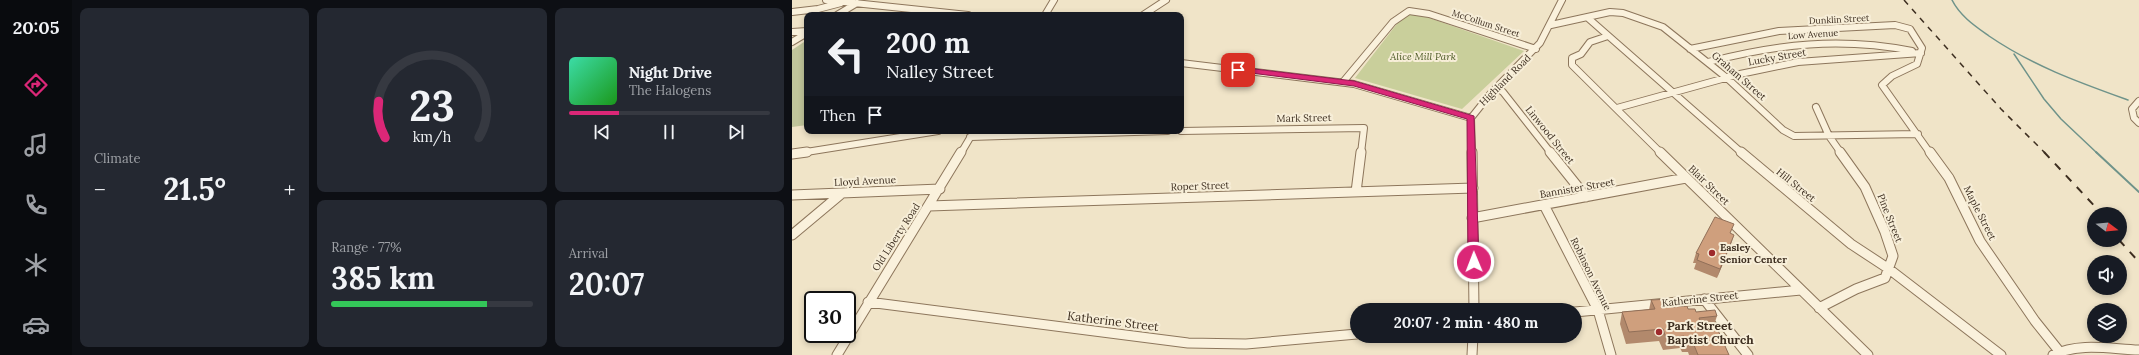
<!DOCTYPE html>
<meta charset="utf-8">
<style>
:root{--surface:#171b24;--page:#242831;--text:#f1f3f6;--muted:#9ea1a6;--line:#363941;--accent:#db2777}
body{margin:0;font-family:Lora,serif;background:var(--page);color:var(--text);height:100vh;display:flex;flex-direction:column;font-size:15px;white-space:nowrap}
*{box-sizing:border-box;margin:0}
p{font-size:13px;color:var(--muted)}
.icon{flex:none;width:22px;height:22px;fill:none;stroke:currentColor;stroke-width:2;stroke-linecap:round;stroke-linejoin:round}
.map{position:relative;flex:1;overflow:hidden}
.panel{display:flex;flex-direction:column;gap:8px;padding:8px;background:#0d0f14;width:720px}
.panel>*{flex:none}
.guide{position:absolute;left:12px;top:12px;width:380px;height:122px;border-radius:8px;box-shadow:0 2px 6px #0003;background:#171b24;color:var(--text);overflow:hidden}
.needle{width:26px;rotate:106deg}
.fabs{position:absolute;left:1295px;top:207px;display:grid;gap:8px}
.fabs a{display:grid;place-items:center;width:40px;height:40px;border-radius:50%;background:var(--surface);box-shadow:0 2px 6px #0003;font-size:20px}
.speed{position:absolute;left:12px;top:291px;display:flex;gap:8px;font-size:20px;font-weight:700;text-align:center}
.speed>*{display:grid;place-content:center;width:52px;height:52px;border-radius:50%;background:var(--surface);box-shadow:0 2px 6px #0003;line-height:1}
.speed .limit{border:2px solid #111;border-radius:6px;background:#fff;color:#111}
.pin{position:absolute;display:grid;place-items:center;width:34px;height:34px;color:#fff;margin:-17px;border-radius:8px;box-shadow:0 2px 6px #0006}
.me{position:absolute;width:44px;margin:-22px;rotate:359deg;stroke-linejoin:round;filter:drop-shadow(0 0 3px #0008)}
.turn{display:flex;align-items:center;gap:14px;height:84px;padding:0 16px;font-size:18px}
.turn .icon{width:52px;height:52px;stroke-width:2.5}
.turn b{display:block;font-size:28px;line-height:34px}
.then{display:flex;align-items:center;height:38px;padding:0 16px;background:#0003;gap:8px;font-size:15px}
.big{font-size:30px;font-weight:800;line-height:1.1}
.panel .card{flex:1;display:flex;flex-direction:column;justify-content:center;gap:6px;min-width:0;padding:0 14px;border-radius:8px;background:var(--page)}
.panel .dial{align-items:center;gap:0}
.dial svg{height:104px;overflow:visible;fill:none;stroke:var(--line);stroke-width:7;stroke-linecap:round;text-anchor:middle}
.dial text{fill:var(--text);stroke:none}
.song{display:flex;align-items:center;gap:12px}
.cover{width:48px;height:48px;border-radius:6px;background:linear-gradient(135deg,hsl(160 70% 55%),hsl(120 70% 35%))}
.played{height:4px;border-radius:2px;background:linear-gradient(90deg,var(--accent) 25%,var(--line) 25%)}
.keys{display:flex;justify-content:space-around;direction:ltr}
.heat{display:flex;justify-content:space-between;align-items:center;font-size:22px;direction:ltr}
.charge{height:6px;border-radius:3px;background:linear-gradient(90deg,#34c759 77%,var(--line) 0)}
.panel .tiles{flex:1;display:grid;gap:8px;grid-template-columns:repeat(3,1fr)}
.card:first-child{grid-row:span 2}
.trip{position:absolute;left:558px;top:303px;width:232px;height:40px;border-radius:20px;background:var(--surface);box-shadow:0 2px 6px #0003;font-weight:800;line-height:40px;text-align:center}
main{display:flex;flex:1;min-height:0}
.tab-bar{display:flex;flex-direction:column;width:72px;justify-content:space-around;align-items:center;background:#090b0e;color:var(--muted)}
.tab-bar .icon{width:28px;height:28px}
.tab-bar .current{color:var(--accent)}
.tab-bar b{font-size:18px;color:var(--text)}
.map>svg:first-child{display:block}
.green{fill:#c9cf9b}
.cemetery{fill:#bfc49a}
.lines{fill:none;stroke-linecap:round;stroke-linejoin:round}
.stream-far1{stroke:#6f938a;stroke-width:1.5}
.stream{stroke:#6f938a;stroke-width:2}
.minor-far1-casing{stroke:#8d765c;stroke-width:8}
.minor-casing{stroke:#8d765c;stroke-width:11}
.minor-far1{stroke:#faf1dc;stroke-width:6}
.minor{stroke:#faf1dc;stroke-width:9}
.rail-far1{stroke:#3d2e20;stroke-width:1.5;stroke-dasharray:6 6;stroke-linecap:butt}
.rail{stroke:#3d2e20;stroke-width:2;stroke-dasharray:8 8;stroke-linecap:butt}
.wall{fill:#b2896c}
.shaded-wall{fill:#916f58}
.building{fill:#cf9f7d;stroke:#916f58}
.route{fill:#db2777;stroke:#8e194d}
.poi-dot{fill:#9e2a2b;stroke:#f7eed8;stroke-width:1.5}
.labels{text-anchor:middle;dominant-baseline:central;stroke-width:4;stroke-linejoin:round;paint-order:stroke}
.far-street-label{font-size:9px;fill:#3d2e20;stroke:#f7eed8}
.park-label{font-size:10px;font-style:italic;fill:#4d5a26;stroke:#f7eed8}
.street-label{font-size:10px;fill:#3d2e20;stroke:#f7eed8}
.poi-label{font-size:10px;font-weight:bold;fill:#3d2e20;stroke:#f7eed8;text-anchor:start}
.near-street-label{font-size:12px;fill:#3d2e20;stroke:#f7eed8}
.near-poi-label{font-size:12px;font-weight:bold;fill:#3d2e20;stroke:#f7eed8;text-anchor:start}
</style>
<main>
<nav class="tab-bar">
<b>20:05</b>
<svg class="icon current" aria-label="directions" viewBox="0 0 24 24"><path d="M12 3l9 9-9 9-9-9zM9 14v-3h6M13 9l2 2-2 2"/></svg>
<svg class="icon" aria-label="music" viewBox="0 0 24 24"><path d="M9 18V5l10-2v13"/><circle cx="6" cy="18" r="3"/><circle cx="16" cy="16" r="3"/></svg>
<svg class="icon" aria-label="phone" viewBox="0 0 24 24"><path d="M5 4h4l2 5-3 2q2 4 5 5l2-3 5 2v4C11 20 4 13 5 4z"/></svg>
<svg class="icon" aria-label="climate" viewBox="0 0 24 24"><path d="M12 3v18M4 7l16 10M4 17L20 7"/></svg>
<svg class="icon" aria-label="car" viewBox="0 0 24 24"><path d="M5 17H2v-5l4-1 3-4h7l3 4 3 1v5h-3M9 17h6M6 11h13"/><circle cx="7" cy="17" r="2"/><circle cx="17" cy="17" r="2"/></svg>
</nav>
<section class="panel">
<div class="tiles">
<div class="card"><p>Climate</p>
<div class="heat"><a>−</a><b class="big">21.5°</b><a>+</a></div>
</div>
<div class="card dial"><svg viewBox="0 0 100 80">
<path d="M14 69A42 42 0 1 1 86 69"/>
<path d="M14 69A42 42 0 0 1 9 41" stroke="#db2777"/>
<text x="50" y="56" font-size="32" font-weight="700">23</text>
<text x="50" y="72" font-size="11">km/h</text>
</svg></div>
<div class="card">
<div class="song"><i class="cover"></i><div><b>Night Drive</b><p>The Halogens</p></div></div>
<div class="played"></div>
<div class="keys"><svg class="icon" aria-label="previous" viewBox="0 0 24 24"><path d="M18 5L8 12l10 7zM5 5v14"/></svg><svg class="icon" aria-label="pause" viewBox="0 0 24 24"><path d="M8 5v14M16 5v14"/></svg><svg class="icon" aria-label="next" viewBox="0 0 24 24"><path d="M6 5l10 7-10 7zM19 5v14"/></svg></div>
</div>
<div class="card"><p>Range · 77%</p><b class="big">385 km</b><div class="charge"></div></div>
<div class="card"><p>Arrival</p><b class="big">20:07</b></div>
</div>
</section>
<div class="map">
<svg width="1347" height="355" viewBox="0 0 1347 355">
<rect width="100%" height="100%" fill="#f0e4c8"/>
<path class="green" d="M623 13 732 51 670 109 563 78 611 16Z"/>
<path class="cemetery" d="M15 40V125L0 127V50Z"/>
<g class="lines">
<path class="stream-far1" d="M1160 0C1168 16 1183 26 1197 36 1241 66 1286 82 1336 100
M1222 54 1252 99 1269 119 1305 153"/>
<path class="stream" d="M1304 152 1347 192"/>
<defs>
<path id="minor-far1" d="M34 0 176 15
M0 12 26 9 49 3
M45 15 65 3
M253 15 262 0
M351 15 374 0
M796 18 950 153
M759 25 818 12 831 13 871 27 935 78 991 130 1002 136 1126 134
M0 32 15 31
M816 36 798 42 789 54 780 58V65L869 153
M0 42 15 33
M898 49 987 31 1103 25 1118 29 1130 48 1125 64 1100 76 1090 85 1138 153
M916 62C986 44 1048 37 1120 51
M389 63 562 84 679 118
M551 82 601 22 617 11 637 14 744 49
M704 87 711 92 759 153
M1347 101 1340 109 1342 118 1347 123
M1024 107 1037 136 1049 153
M825 108 948 74 1006 62 1129 53
M389 131 572 128 569 153
M178 137 376 131
M8 153 146 131
M169 153 182 131
M680 153 679 118 699 93 748 43 770 0"/>
<path id="minor" d="M680 152 682 310
M758 152 794 197
M868 152 1076 355
M949 152 1059 244 1097 269 1209 355
M1138 152 1157 178 1188 241 1243 321 1267 351
M0 154 15 152
M564 192 569 152
M0 195 148 189
M752 205 806 310 819 355
M137 206 681 188
M680 218 894 178
M0 235 49 194
M912 299 956 355
M76 302 396 343 454 344 565 334
M1027 308 1064 289 1093 278 1101 256 1093 232 1073 187 1048 152
M783 312 1009 290
M45 355 169 152
M680 355 681 336
M1261 355C1288 342 1318 349 1347 350"/>
</defs>
<use href="#minor-far1" class="minor-far1-casing"/>
<use href="#minor" class="minor-casing"/>
<use href="#minor-far1" class="minor-far1"/>
<use href="#minor" class="minor"/>
<path class="rail-far1" d="M1112 0 1209 109 1253 153"/>
<path class="rail" d="M1252 152 1310 214
M1327 240 1347 262"/>
</g>
<path class="wall" d="M939 234V244L925 278 902 269 904 263H901L904 253Z
M859 300 881 307 896 309 904 312 925 316 921 328 937 355H897L896 352H890L888 348 871 350 867 341 834 344 828 324 830 312 857 310Z"/>
<path class="shaded-wall" d="M942 235 939 244 925 278 928 269Z"/>
<path class="building" d="M923 217 942 224 938 233 942 235 928 269 905 260 907 254 904 253Z
M878 299 881 307 895 306 896 309H903L904 312 923 310 925 316 907 318 912 329 925 328 937 355H906L900 340H894L892 336 874 338 871 329 837 332 830 312 863 309 859 300Z"/>
<path class="route" d="M446 67 562 81 682 116 687 262 685 265H678L676 262 675 119 562 86 443 71V68Z"/>
<g class="poi-dot">
<circle cx="920" cy="253" r="4"/>
<circle cx="867" cy="332" r="4"/>
</g>
<g class="labels">
<g class="far-street-label">
<text transform="translate(1047 19) rotate(-3)">Dunklin Street</text>
<text transform="translate(694 23) rotate(18)">McCollum Street</text>
<text transform="translate(1021 34) rotate(-4)">Low Avenue</text>
</g>
<g class="park-label">
<text x="631" y="56">Alice Mill Park</text>
</g>
<g class="street-label">
<text transform="translate(985 57) rotate(-10)">Lucky Street</text>
<text transform="translate(947 76) rotate(41)">Graham Street</text>
<text transform="translate(713 80) rotate(-45)">Highland Road</text>
<text transform="translate(512 118) rotate(-1)">Mark Street</text>
<text transform="translate(758 135) rotate(51)">Linwood Street</text>
<text transform="translate(73 181) rotate(-3)">Lloyd Avenue</text>
<text transform="translate(917 185) rotate(44)">Blair Street</text>
<text transform="translate(1004 185) rotate(39)">Hill Street</text>
<text transform="translate(408 186) rotate(-2)">Roper Street</text>
<text transform="translate(785 188) rotate(-10)">Bannister Street</text>
<text transform="translate(1188 213) rotate(63)">Maple Street</text>
<text transform="translate(1098 218) rotate(68)">Pine Street</text>
<text transform="translate(104 237) rotate(-57)">Old Liberty Road</text>
<text transform="translate(799 274) rotate(64)">Robinson Avenue</text>
<text transform="translate(908 299) rotate(-6)">Katherine Street</text>
</g>
<g class="poi-label">
<text x="928" y="247">Easley<tspan x="928" dy="12">Senior Center</tspan></text>
</g>
<g class="near-street-label">
<text transform="translate(321 321) rotate(7)">Katherine Street</text>
</g>
<g class="near-poi-label">
<text x="875" y="325">Park Street<tspan x="875" dy="14">Baptist Church</tspan></text>
</g>
</g>
</svg>
<div class="fabs">
<a><svg class="needle" viewBox="-14 -14 28 28"><path d="M0-13l5 13h-10z" fill="#e53935"/><path d="M0 13l5-13h-10z" fill="#9ea1a6"/></svg></a>
<a><svg class="icon" aria-label="sound" viewBox="0 0 24 24"><path d="M4 9h4l5-4v14l-5-4H4zM17 9q2 3 0 6"/></svg></a>
<a><svg class="icon" aria-label="layers" viewBox="0 0 24 24"><path d="M12 4l9 5-9 5-9-5zM3 14l9 5 9-5"/></svg></a>
</div>
<div class="speed"><div class="limit">30</div></div>
<div class="pin" style="left:446px;top:70px;background:#d93025"><svg class="icon" aria-label="arrive" viewBox="0 0 24 24"><path d="M6 21V4h12l-3 4 3 4H6"/></svg></div>
<svg class="me" style="left:682px;top:262px" viewBox="-20 -20 40 40"><circle r="17" fill="#db2777" stroke="#fff" stroke-width="3"/><path d="M0-11L8 9 0 5-8 9z" fill="#fff"/></svg>
<div class="trip">20:07 · 2 min · 480 m</div>
<div class="guide">
<div class="turn"><svg class="icon" aria-label="left" viewBox="0 0 24 24"><path d="M17 20v-9H6M10 6l-5 5 5 5"/></svg><div><b>200 m</b>Nalley Street</div></div>
<div class="then">Then<svg class="icon" aria-label="arrive" viewBox="0 0 24 24"><path d="M6 21V4h12l-3 4 3 4H6"/></svg></div>
</div>
</div>
</main>
